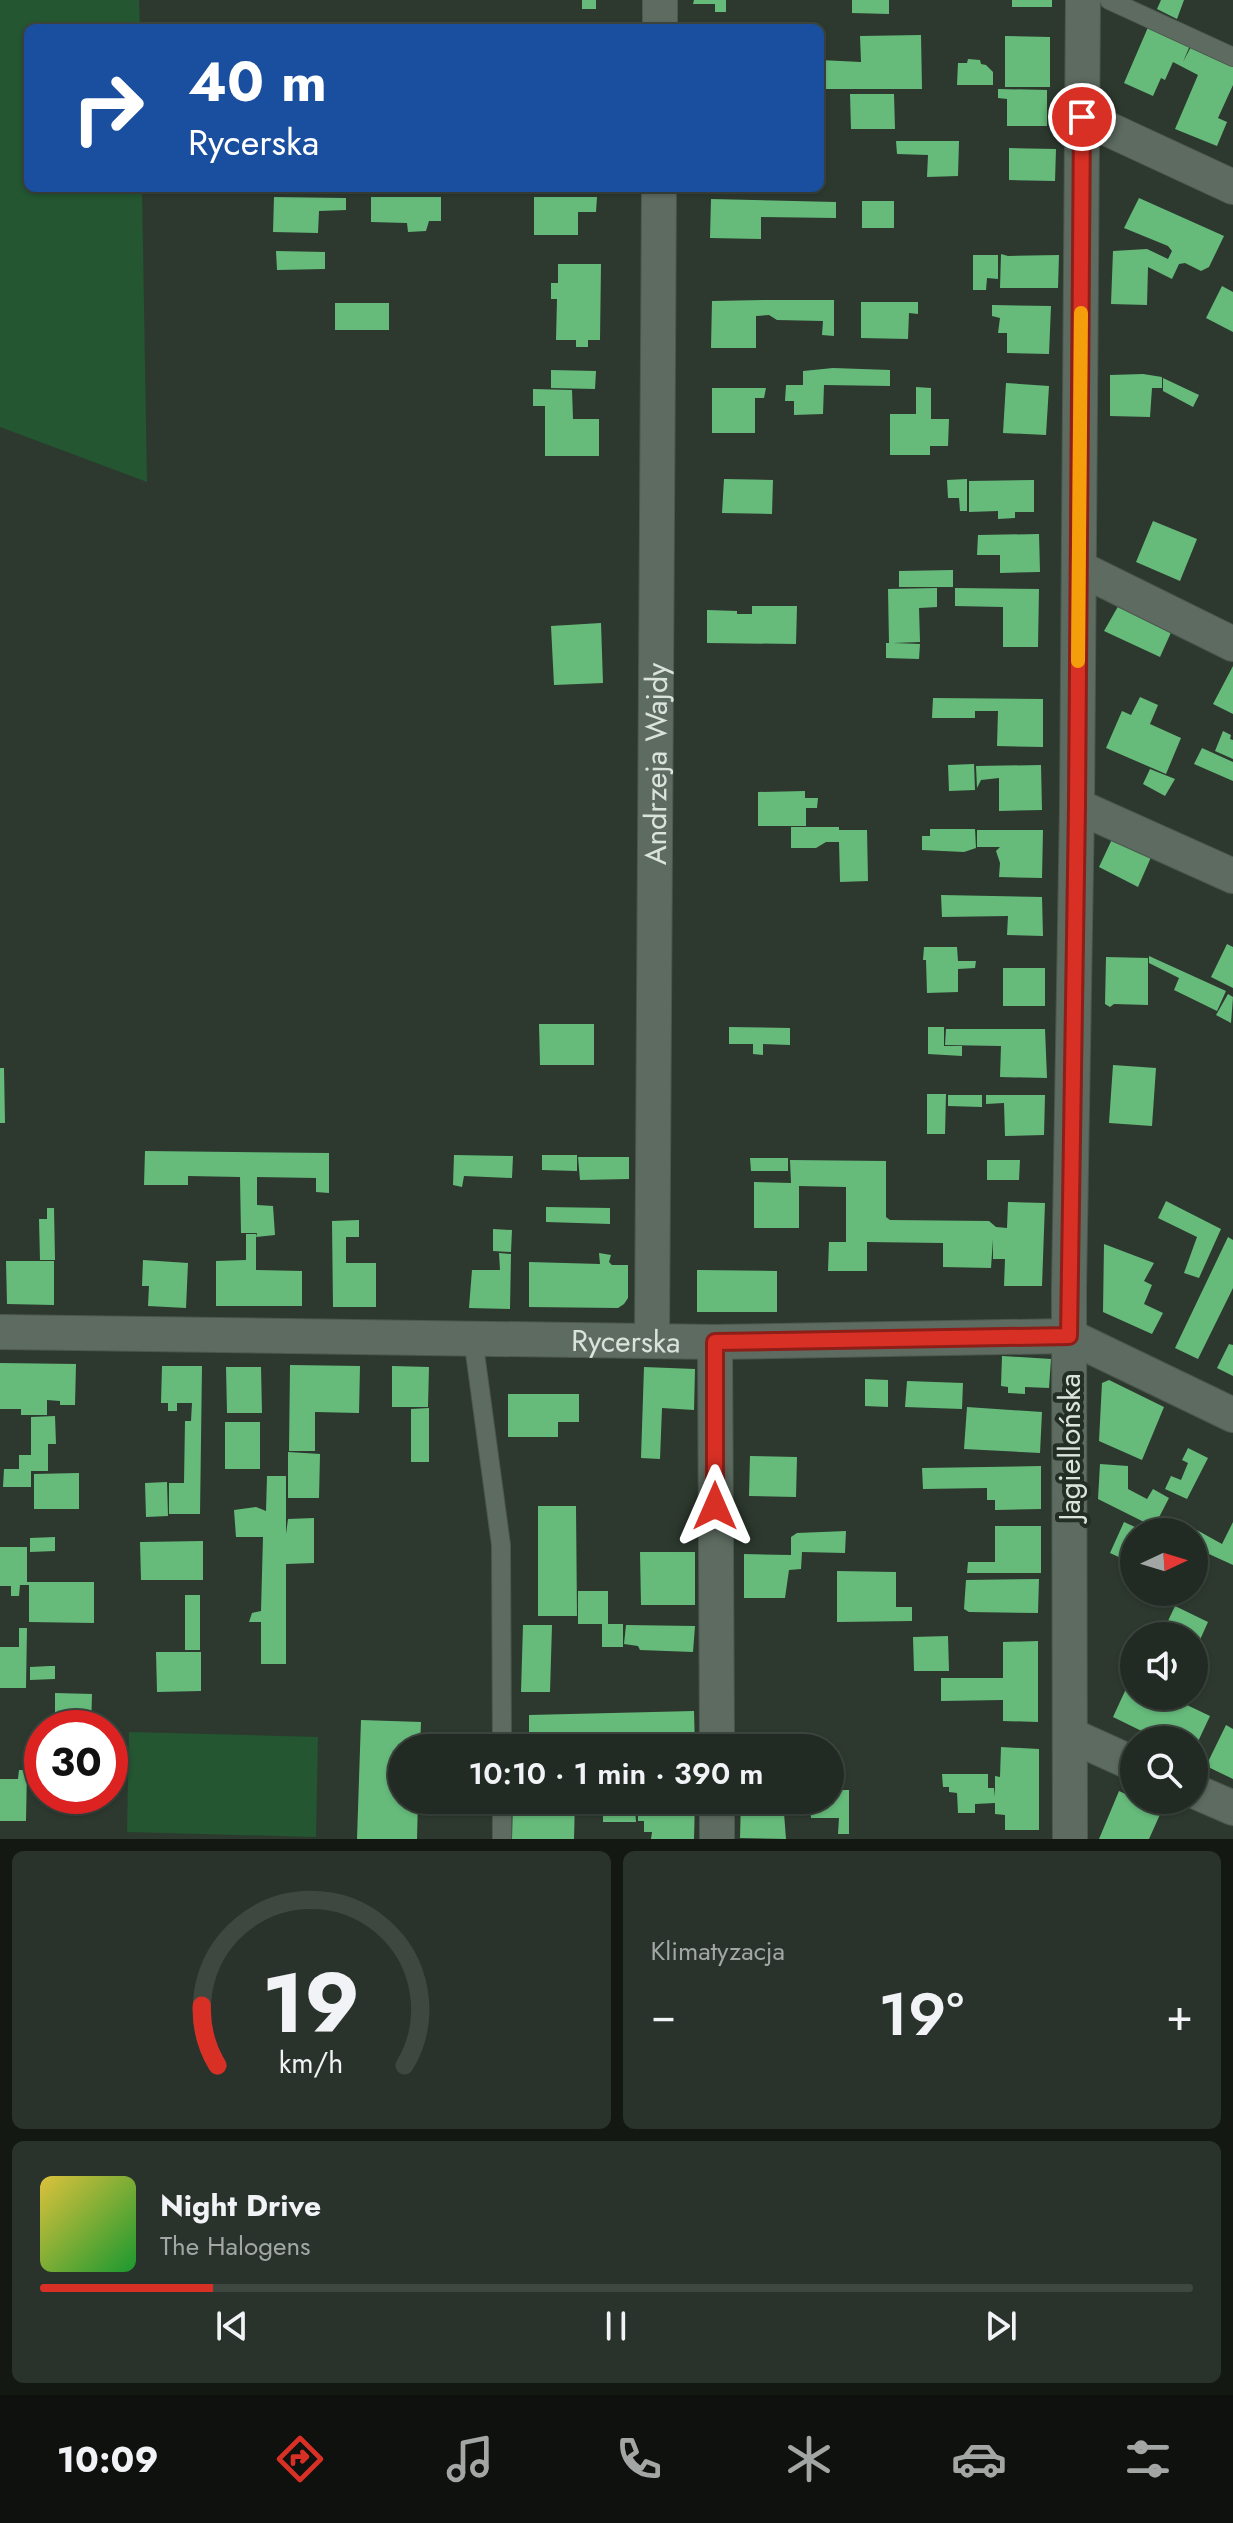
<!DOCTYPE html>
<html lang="pl">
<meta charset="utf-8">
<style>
:root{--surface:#222b23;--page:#2a332b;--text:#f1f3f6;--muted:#a2a7a6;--line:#3f4741;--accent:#d93025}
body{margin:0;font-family:Jost,sans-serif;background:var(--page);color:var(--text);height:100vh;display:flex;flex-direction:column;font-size:30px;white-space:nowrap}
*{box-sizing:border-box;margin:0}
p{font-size:26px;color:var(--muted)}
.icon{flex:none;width:44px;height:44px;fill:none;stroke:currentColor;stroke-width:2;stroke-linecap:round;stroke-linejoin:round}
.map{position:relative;height:1839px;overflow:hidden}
.sheet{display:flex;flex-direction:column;gap:12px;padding:12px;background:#131813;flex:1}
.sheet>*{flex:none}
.guide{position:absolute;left:24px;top:24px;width:800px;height:168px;border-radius:12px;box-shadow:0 2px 6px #0004,0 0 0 2px var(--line);background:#1a4fa0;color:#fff;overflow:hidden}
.needle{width:52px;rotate:86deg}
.fabs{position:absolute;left:1120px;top:1518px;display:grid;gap:16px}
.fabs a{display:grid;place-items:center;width:88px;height:88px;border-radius:50%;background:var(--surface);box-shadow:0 2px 6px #0004,0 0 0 2px var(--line);font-size:40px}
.speed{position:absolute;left:24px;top:1710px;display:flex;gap:16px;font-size:40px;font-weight:700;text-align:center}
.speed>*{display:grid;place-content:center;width:104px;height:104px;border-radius:50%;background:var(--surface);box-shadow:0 2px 6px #0004,0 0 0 2px var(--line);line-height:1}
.speed .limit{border:12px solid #d22;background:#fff;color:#111}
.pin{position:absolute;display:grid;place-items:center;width:68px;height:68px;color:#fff;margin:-34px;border:4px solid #fff;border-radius:50%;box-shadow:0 2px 8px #0007}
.me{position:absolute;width:88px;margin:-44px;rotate:0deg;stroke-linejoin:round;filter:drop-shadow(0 0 6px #0008)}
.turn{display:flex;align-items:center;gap:28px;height:168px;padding:0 32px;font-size:36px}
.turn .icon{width:104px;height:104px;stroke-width:2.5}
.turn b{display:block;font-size:56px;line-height:68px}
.big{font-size:60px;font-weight:600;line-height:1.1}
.sheet .widget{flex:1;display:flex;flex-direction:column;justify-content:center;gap:12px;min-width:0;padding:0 28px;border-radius:12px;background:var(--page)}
.sheet .dial{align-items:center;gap:0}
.dial svg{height:208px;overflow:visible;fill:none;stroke:var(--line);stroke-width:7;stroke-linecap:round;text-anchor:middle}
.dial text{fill:var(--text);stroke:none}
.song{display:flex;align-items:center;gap:24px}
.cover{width:96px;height:96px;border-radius:12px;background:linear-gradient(135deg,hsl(50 70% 55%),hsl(130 70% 35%))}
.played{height:8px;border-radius:4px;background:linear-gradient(90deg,var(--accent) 15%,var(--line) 15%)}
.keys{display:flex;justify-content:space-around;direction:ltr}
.heat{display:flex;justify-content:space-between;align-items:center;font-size:44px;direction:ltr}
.sheet .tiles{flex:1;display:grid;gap:12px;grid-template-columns:1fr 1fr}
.widget:last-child{grid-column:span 2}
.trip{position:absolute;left:388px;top:1734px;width:456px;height:80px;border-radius:40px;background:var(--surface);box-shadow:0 2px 6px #0004,0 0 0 2px var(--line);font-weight:600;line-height:80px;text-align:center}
.dock{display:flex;height:128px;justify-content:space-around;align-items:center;background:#0e110e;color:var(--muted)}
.dock .icon{width:56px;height:56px}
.dock .active{color:var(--accent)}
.dock b{font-size:36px;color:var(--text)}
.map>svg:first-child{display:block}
.green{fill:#235631}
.building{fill:#66bb7b}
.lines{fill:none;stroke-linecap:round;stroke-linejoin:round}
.lane-casing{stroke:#4c574e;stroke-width:20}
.street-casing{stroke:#4c574e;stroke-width:36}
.lane{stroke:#5d6b60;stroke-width:18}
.street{stroke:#5d6b60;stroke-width:34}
.route-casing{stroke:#8d1f18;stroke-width:20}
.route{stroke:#d93025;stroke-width:14}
.slow{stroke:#f59e0b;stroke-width:14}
.labels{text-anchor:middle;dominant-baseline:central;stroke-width:8;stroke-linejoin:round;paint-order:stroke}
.street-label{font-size:30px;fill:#dbe3dd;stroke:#232f25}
</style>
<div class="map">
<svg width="1233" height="1839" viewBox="0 0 1233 1839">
<rect width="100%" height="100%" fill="#2d392f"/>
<path class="green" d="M0 0H139L140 28H28V188H142L147 482 0 427Z
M129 1732 318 1737 316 1837 127 1832Z"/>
<path class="building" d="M582 0H596V9H582Z
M694 0H726V12H715V4H693Z
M852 0H889V14L852 13Z
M1012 0H1052V7H1012Z
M1161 0H1184L1177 19 1157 9Z
M1149 25 1191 43 1183 62 1193 43 1233 62V85L1218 118 1227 122 1217 146 1175 129 1198 75 1173 62 1165 80 1161 78 1153 96 1124 83Z
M921 35 922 89H820V60L861 62 860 36Z
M1005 36 1050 37V87H1005Z
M968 59 980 60 981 64 986 65 993 72V85H957L958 63H967Z
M998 89 1047 90V126H1007V99L998 98Z
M850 94H894L895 129H851Z
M896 141H959L958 176 927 177 928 155 897 154Z
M1009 148 1056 149 1055 181 1009 180Z
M274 197 346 198V210L319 211 318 233 273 232Z
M371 197H441V221H429L426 231 408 232 407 223 371 222Z
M534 197H597L596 212H578V235H534Z
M1139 198 1224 236 1209 267 1201 271 1185 263 1179 264 1172 279 1148 267 1147 305 1111 304 1113 251 1147 249 1168 259 1172 251 1168 246 1124 228Z
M711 199 836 202V218L761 217V239L710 238Z
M862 201H894V228H862Z
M276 251 325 252V269L277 270Z
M1001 254 1008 256 1059 255 1058 288H1000Z
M973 255H998V279L987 278 986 290H973Z
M558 264H601L600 340H588V347H576V340H556L557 299H551V283H558Z
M1222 286 1233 292V332L1206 318Z
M769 300H834V336L822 335 823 321 777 320 769 315 756 316V348H711L712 301Z
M861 302H918V314L909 313 908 339 861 338Z
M335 303H389V330H335Z
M992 305 1051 306 1049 354 1007 353V333H998L1000 318 992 316Z
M833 368 890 370V386L824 385 823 414 794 415V401H785L786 385H803V371Z
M551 370 596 371 595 389 551 388Z
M1143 374 1162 377V388H1152L1150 417 1110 416V375Z
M1163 378 1199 395 1193 407 1163 391Z
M1006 383 1049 386 1046 435 1003 433Z
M916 387 931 388V419H949L948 446H930V455H890V414H916Z
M712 388H766L764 398H755V433H712Z
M533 389 572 390 573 419H599V456H545V406H533Z
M724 479 773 480 772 514 722 513Z
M967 479V511H960L959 498H948L947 480Z
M1034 480V512H1015V518L998 519V511L969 512V481Z
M1153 521 1197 539 1180 581 1136 562Z
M1039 534 1040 572 1000 573V555H977L978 535Z
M953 570V587H899V571Z
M937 588V607L919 608 920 642 893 643 920 644 919 659 886 658V643H889L888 589Z
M955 588 1039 589 1038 647H1003V607L955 606Z
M1120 603 1173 628 1160 657 1104 631Z
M752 606H797L796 644 707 643V610L737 611V614H752Z
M601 623 603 683 554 685 551 626Z
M1233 666V714L1213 704Z
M1140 697 1158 705 1150 724 1181 738 1166 774 1106 748 1122 711 1131 715Z
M933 698 1043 699V747L997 746 998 711H975V718H932Z
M1223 731 1231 735 1230 739 1233 740V759L1215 751Z
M1202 748 1233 762V781L1194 764Z
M974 764 975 790 949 791 948 765Z
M1041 765 1042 810 999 811V778L981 780 977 788 976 766Z
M1150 769 1175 779 1165 796 1143 784Z
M805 791V798H818L817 808H806V826H758V792Z
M791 827H839V830H867L868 881 840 882 839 842H826L816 848H791Z
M930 829H975L976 848 964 852 922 850V836H930Z
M977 830H1043L1042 878 999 877 1000 863 996 851 1000 847H977Z
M1114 835 1152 855 1138 887 1099 867Z
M941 895 1042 897 1043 936 1007 935 1008 916 942 917Z
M1227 944 1233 947V988L1211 977Z
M924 947H957L958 961H976L975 968 958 969V992L927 993 926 960H923Z
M1149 956 1226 991 1217 1011 1174 990 1179 978 1149 963Z
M1106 957 1148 958V1005L1114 1004 1110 1007 1105 1004Z
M1003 968H1045V1006H1003Z
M1228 994 1233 997 1231 1023 1216 1015Z
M539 1024H594V1065H540Z
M729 1027 790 1028V1045L763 1044V1055L753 1054V1044H729Z
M928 1027H944V1046H962V1056L928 1054Z
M946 1029H1045L1047 1078 1000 1077 1001 1046 945 1045Z
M1113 1065 1156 1068 1152 1126 1109 1123Z
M0 1068H4L5 1123H0Z
M927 1094H946L945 1134H927Z
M948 1095H982V1107L948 1106Z
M986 1095H1045L1044 1135 1005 1136 1004 1103 986 1104Z
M145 1151 329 1153V1193L316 1192V1178L257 1177V1205L273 1206 275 1235 256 1237 257 1233H241L240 1177 188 1176V1185H144Z
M454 1155 513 1156 512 1178 464 1176 462 1187 453 1185Z
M542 1155H577V1171L542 1170Z
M578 1157H629V1179L580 1180Z
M750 1158H788V1171H751Z
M790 1160 886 1161V1217L890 1220 989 1221 996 1227 1007 1228 1008 1202 1045 1203 1042 1286H1004L1005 1259H993V1239L991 1268 943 1267V1243L867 1242V1271H828L829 1242H846V1187L799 1186V1228H754V1182L791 1183Z
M987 1160H1020L1019 1180H987Z
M1166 1201 1221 1229 1199 1278 1184 1273 1197 1237 1158 1218Z
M546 1207 610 1208V1224L546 1222Z
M47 1208H54L55 1260H40L39 1219H47Z
M359 1220V1237H346V1263H376V1307H333L332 1221Z
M493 1229 512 1230 511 1252 493 1251Z
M246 1234H256V1270L302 1271V1306H216V1261L246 1260Z
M1228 1237 1233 1240V1288L1198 1359 1175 1348Z
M1104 1244 1154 1263 1144 1281 1152 1285 1144 1304 1163 1313 1152 1334 1103 1312Z
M499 1253 511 1254 510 1309 469 1308 472 1270H500Z
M599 1253 611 1255 609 1262 612 1265H628V1298L624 1304 618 1308 529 1307V1262L600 1264Z
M143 1260 188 1263 186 1308 148 1306 149 1286H142Z
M6 1261H54V1305L7 1304Z
M697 1270 777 1271V1312H697Z
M1229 1344 1233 1345V1376L1217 1368Z
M1002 1356 1051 1359 1049 1388 1025 1387V1394L1008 1393V1387L1001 1386Z
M0 1363 76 1364 75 1405H60V1401L47 1400V1415H21V1409H0Z
M290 1365 360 1366 359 1413 315 1412V1451H289Z
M162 1366H202L200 1514H169V1483H184L185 1421H191L192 1403H177V1411H168V1403H161Z
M392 1366 429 1367 428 1407H392Z
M226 1367H261L262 1413H227Z
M644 1367 695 1369 694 1410 662 1408 660 1459 641 1458Z
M865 1379 888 1380V1407L865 1406Z
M1109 1380 1164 1407 1142 1460 1099 1441 1102 1383Z
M907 1381 963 1383 962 1409 905 1407Z
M508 1394H579V1422H558V1437H508Z
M967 1407 1042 1412 1040 1453 964 1449Z
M429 1408V1462H411V1409Z
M55 1416 56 1444H48V1471H31V1487H3L4 1469H19V1455H31V1417Z
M225 1422H260V1469H225Z
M1188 1448 1208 1458 1187 1499 1165 1489 1171 1476 1181 1480 1188 1463 1182 1460Z
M288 1452 320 1454 319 1498H288Z
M750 1456 797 1457 796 1497 749 1496Z
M1100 1464 1128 1466V1489L1147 1499 1153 1489 1169 1498 1154 1527 1098 1499Z
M1041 1466V1509L995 1510V1500H987V1488L923 1489 922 1468Z
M79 1473V1509H34V1474Z
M267 1476H286V1534L288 1519 314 1518V1563L286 1564V1664H261V1622H249L252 1613 261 1611 263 1537H236L234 1510 256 1507 266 1511Z
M167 1482 168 1516 146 1517 145 1483Z
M538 1506H576L577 1616H538Z
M1124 1522 1146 1532H1134V1564L1110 1553Z
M1233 1522V1565L1198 1549 1194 1556 1195 1529 1222 1544Z
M995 1526H1041V1573H967L968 1562H995Z
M846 1531 845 1553 802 1552 801 1569 789 1570 785 1598H744V1554L791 1555V1537L797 1533Z
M55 1537V1551L30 1552V1538Z
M203 1541V1580H141L140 1542Z
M0 1547H27V1582H94V1623L29 1622V1585H20L19 1596H11V1586H0Z
M640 1552H695V1605H641Z
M837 1571 896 1572V1607H912V1621L837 1622Z
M1039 1579 1038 1613 969 1612 964 1609 966 1580Z
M578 1591H608V1624H623V1647H602V1624H578Z
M185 1595H200V1650H185Z
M1175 1606 1208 1622 1194 1653V1636H1161Z
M523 1625H552L550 1692H521Z
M626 1625 695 1626 693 1652 640 1650 638 1646 624 1644Z
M19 1628H27L26 1688H0V1647H19Z
M948 1636 949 1671H914L913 1637Z
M1038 1641V1722L1003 1721V1700L941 1701V1678H1003V1642Z
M156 1652H201V1691L157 1692Z
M50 1666H55V1679L30 1680V1667Z
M1131 1678 1134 1680V1696H1168L1210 1716 1194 1750V1740H1160L1113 1717Z
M55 1693 92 1694 91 1728H55Z
M694 1711 695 1748H635L634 1736 575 1738V1748H529V1715Z
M361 1720 421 1722 420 1748H402V1800H418L417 1839H357Z
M1226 1725 1233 1729V1779L1206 1766Z
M784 1741 785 1748H741V1742Z
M1001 1747 1039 1749V1830H1005V1815L995 1814V1803L975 1804V1813H958L957 1793 949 1792V1787H943L942 1774H988V1788H994L995 1797V1776L1000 1777Z
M19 1770H27L26 1821H0V1779H18Z
M830 1786H833L834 1790H849V1834H838L839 1818H811L809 1800H830Z
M1119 1791 1134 1798V1800L1162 1810 1149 1839H1099Z
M513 1800H575L574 1839H512Z
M638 1800H695L694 1839H651L652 1832H644V1821H638Z
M741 1800H807V1812L784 1813 786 1839 740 1838Z
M603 1809H635L636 1822H603Z"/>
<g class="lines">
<defs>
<path id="lane" d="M1109 0 1233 57
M473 1338 501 1545 502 1748
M502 1800V1839"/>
<g id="street">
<path d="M660 28V0"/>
<path d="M1082 117 1233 187"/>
<path d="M1079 568 1233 644"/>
<path d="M1077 806 1233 876"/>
<path id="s1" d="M0 1332 715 1342 1069 1336 1233 1415"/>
<path id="s2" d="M652 1340 659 188"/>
<path d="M715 1342 717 1748"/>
<path d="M1070 1735 1134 1764"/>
<path d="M1194 1791 1233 1808"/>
<path d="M717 1800V1839"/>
<path d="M1070 1839 1069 1289 1077 806 1083 0"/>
</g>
</defs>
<use href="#lane" class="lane-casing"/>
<use href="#street" class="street-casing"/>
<use href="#lane" class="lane"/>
<use href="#street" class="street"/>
</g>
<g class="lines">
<defs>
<path id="route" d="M715 1506V1342L1069 1336 1077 806 1082 117"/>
</defs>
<use href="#route" class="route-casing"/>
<use href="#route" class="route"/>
<path class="slow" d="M1078 661 1081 313"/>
</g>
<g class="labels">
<g class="street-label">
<text stroke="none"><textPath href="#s2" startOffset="576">Andrzeja Wajdy</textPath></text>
<text stroke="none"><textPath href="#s1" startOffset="626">Rycerska</textPath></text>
<text transform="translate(1069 1447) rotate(-90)">Jagiellońska</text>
</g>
</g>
</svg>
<div class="fabs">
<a><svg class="needle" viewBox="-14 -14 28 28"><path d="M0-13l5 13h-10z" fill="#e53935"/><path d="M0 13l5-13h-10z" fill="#a2a7a6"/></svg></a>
<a><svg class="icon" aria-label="sound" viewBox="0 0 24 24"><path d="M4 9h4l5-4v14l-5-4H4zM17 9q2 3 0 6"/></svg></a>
<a><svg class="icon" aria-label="search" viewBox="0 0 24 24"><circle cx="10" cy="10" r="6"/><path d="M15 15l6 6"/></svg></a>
</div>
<div class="speed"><div class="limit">30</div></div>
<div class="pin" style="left:1082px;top:117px;background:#d93025"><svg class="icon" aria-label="arrive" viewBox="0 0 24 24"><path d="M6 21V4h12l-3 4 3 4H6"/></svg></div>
<svg class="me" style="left:715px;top:1506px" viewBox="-20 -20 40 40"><path d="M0-17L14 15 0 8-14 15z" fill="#d93025" stroke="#fff" stroke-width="4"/></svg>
<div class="trip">10:10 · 1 min · 390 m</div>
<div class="guide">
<div class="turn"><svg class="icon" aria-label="right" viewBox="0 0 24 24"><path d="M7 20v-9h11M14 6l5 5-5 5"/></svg><div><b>40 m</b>Rycerska</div></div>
</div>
</div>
<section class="sheet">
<div class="tiles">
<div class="widget dial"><svg viewBox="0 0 100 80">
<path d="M14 69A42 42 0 1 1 86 69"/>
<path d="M14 69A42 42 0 0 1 8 46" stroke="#d93025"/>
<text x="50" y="56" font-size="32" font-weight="700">19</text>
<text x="50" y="72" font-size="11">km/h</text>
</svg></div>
<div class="widget"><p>Klimatyzacja</p>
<div class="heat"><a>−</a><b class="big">19°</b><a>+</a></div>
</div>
<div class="widget">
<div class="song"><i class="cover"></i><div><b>Night Drive</b><p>The Halogens</p></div></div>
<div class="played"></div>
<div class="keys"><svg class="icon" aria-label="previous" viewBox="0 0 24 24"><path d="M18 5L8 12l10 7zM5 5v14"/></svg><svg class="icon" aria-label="pause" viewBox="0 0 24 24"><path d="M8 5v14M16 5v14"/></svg><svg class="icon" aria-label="next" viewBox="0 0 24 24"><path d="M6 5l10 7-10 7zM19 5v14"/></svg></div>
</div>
</div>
</section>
<nav class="dock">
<b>10:09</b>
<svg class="icon active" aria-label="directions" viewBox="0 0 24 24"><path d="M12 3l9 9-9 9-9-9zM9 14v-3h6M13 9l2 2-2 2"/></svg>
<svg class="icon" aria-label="music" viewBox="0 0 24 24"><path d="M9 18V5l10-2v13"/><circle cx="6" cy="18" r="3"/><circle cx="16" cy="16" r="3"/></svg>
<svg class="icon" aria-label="phone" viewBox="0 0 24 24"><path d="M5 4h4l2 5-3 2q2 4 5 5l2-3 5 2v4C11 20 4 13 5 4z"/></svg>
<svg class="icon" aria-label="climate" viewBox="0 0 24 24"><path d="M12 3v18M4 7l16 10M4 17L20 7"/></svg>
<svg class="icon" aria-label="car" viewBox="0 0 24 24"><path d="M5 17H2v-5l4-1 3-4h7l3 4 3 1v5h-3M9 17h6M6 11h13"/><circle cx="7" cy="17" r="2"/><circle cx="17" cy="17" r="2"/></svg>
<svg class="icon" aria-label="filters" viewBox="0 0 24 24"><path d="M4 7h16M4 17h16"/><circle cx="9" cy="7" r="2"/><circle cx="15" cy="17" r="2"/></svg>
</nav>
